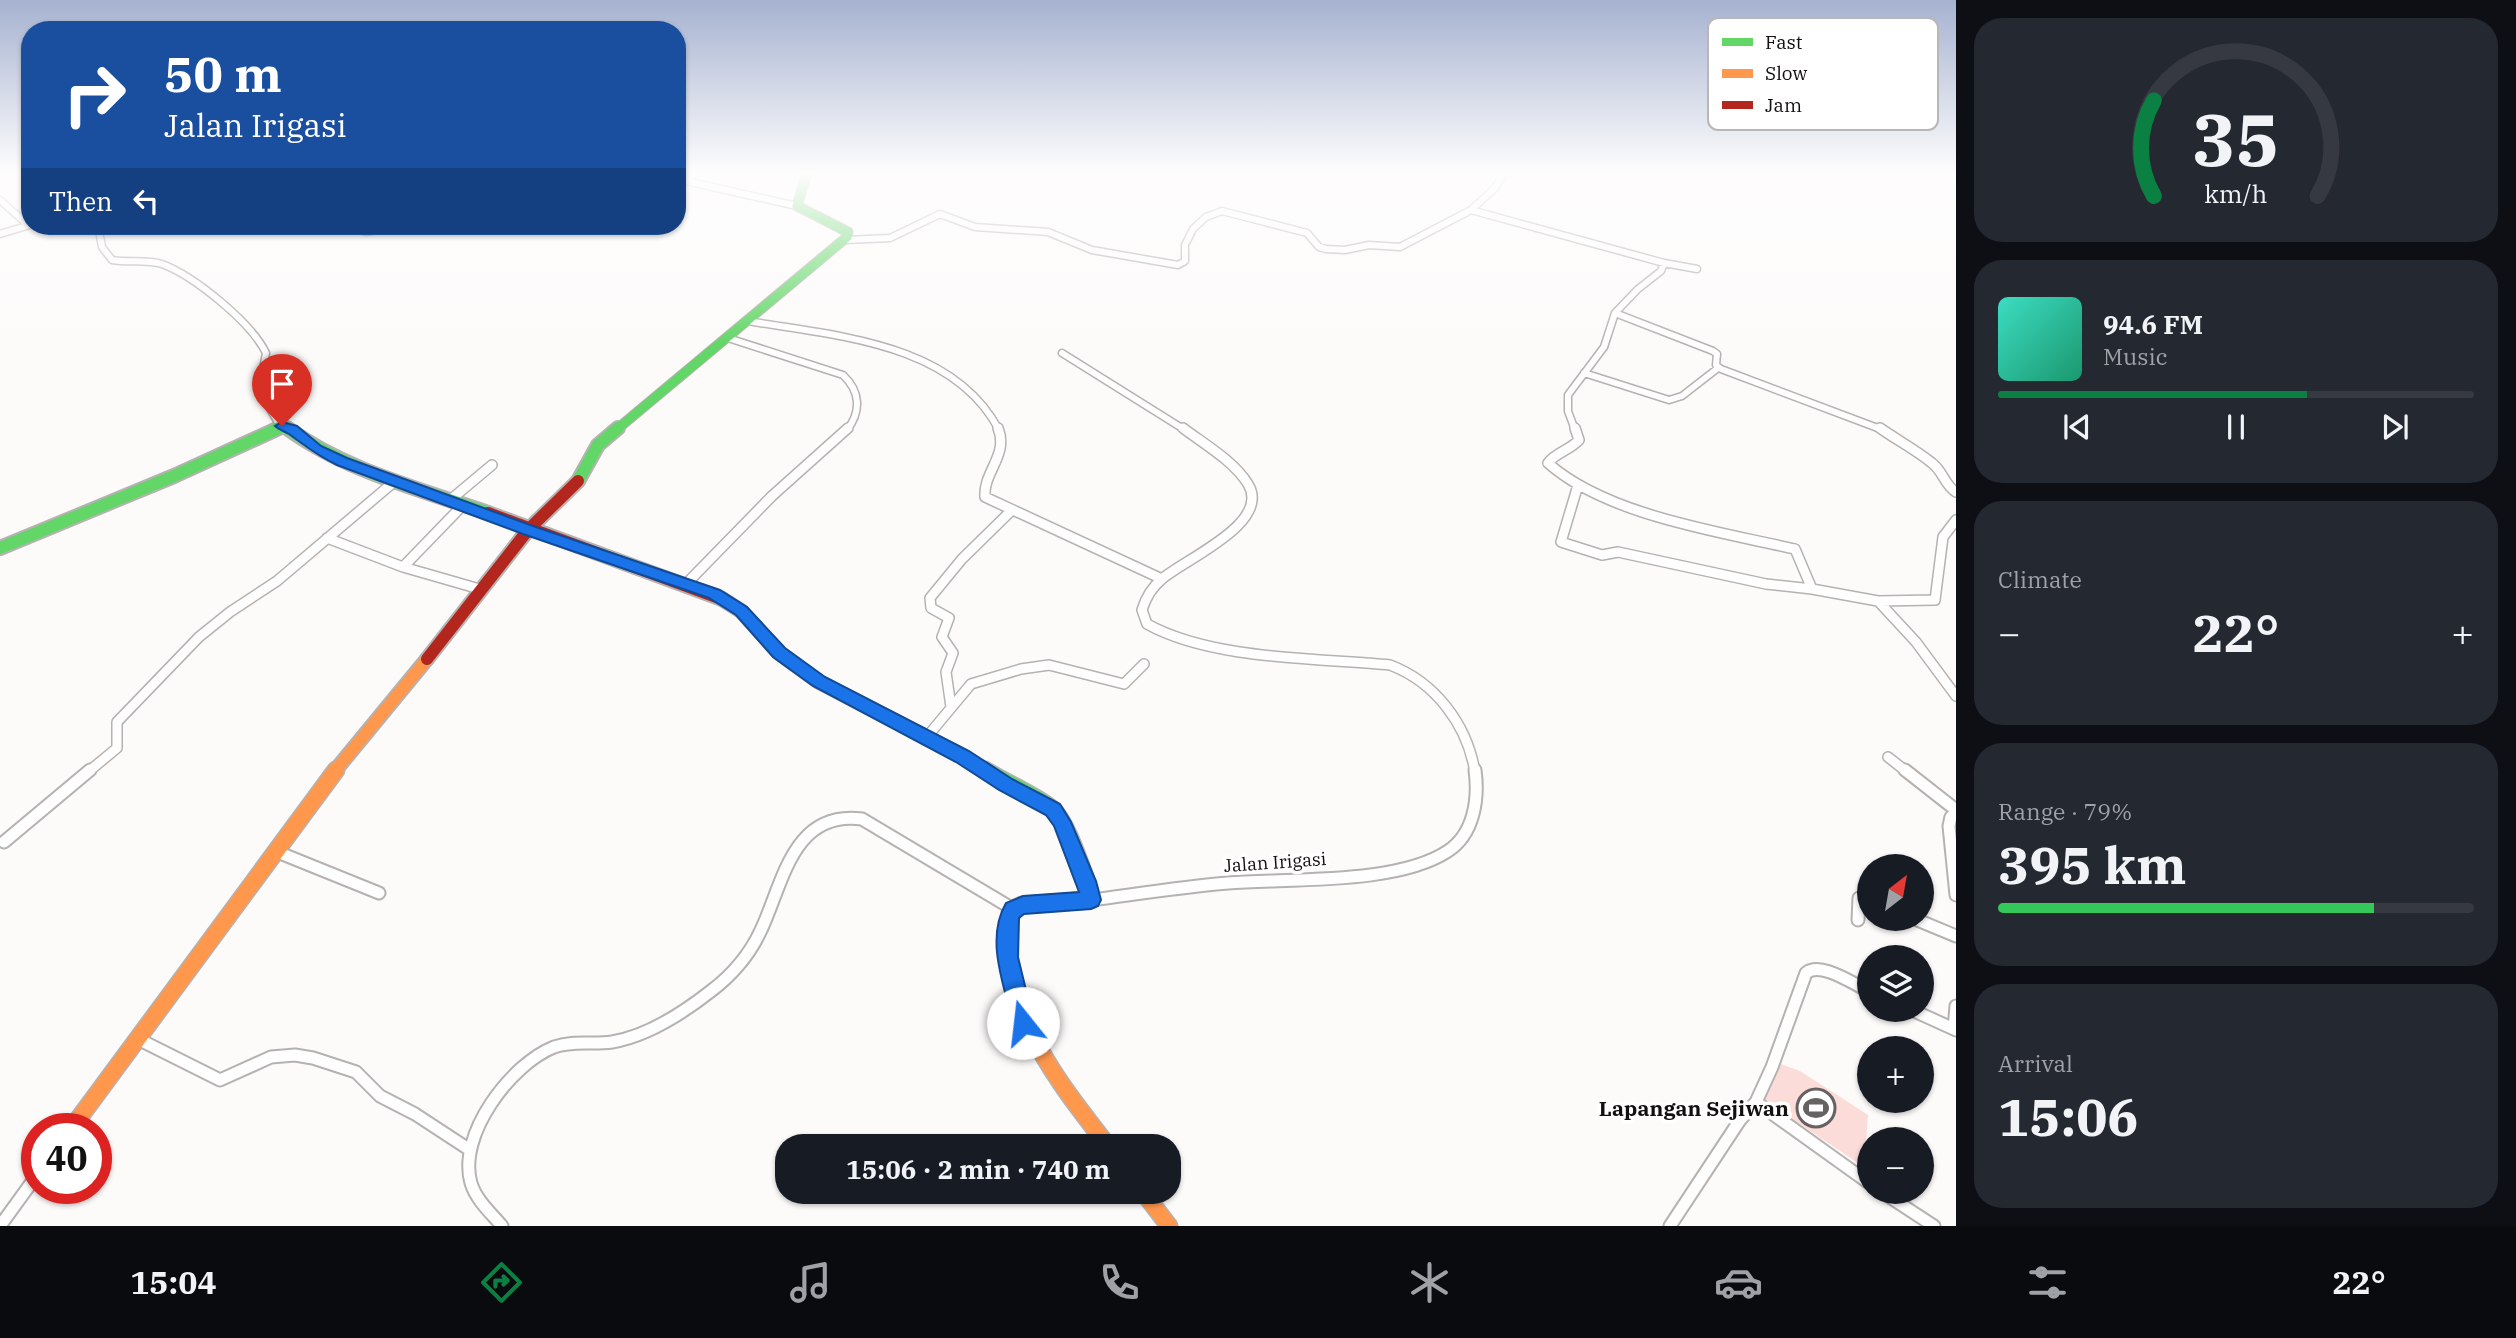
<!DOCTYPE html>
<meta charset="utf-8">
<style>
:root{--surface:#171b24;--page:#242831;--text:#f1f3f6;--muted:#9ea1a6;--line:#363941;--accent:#0b8043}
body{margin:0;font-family:"IBM Plex Serif",serif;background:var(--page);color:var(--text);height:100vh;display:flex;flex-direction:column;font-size:26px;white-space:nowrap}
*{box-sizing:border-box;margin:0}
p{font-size:23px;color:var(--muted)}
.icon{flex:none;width:38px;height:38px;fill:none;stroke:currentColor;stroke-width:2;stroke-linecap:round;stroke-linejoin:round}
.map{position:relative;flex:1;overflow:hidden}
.panel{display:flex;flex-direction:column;gap:18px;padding:18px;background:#0d0f14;width:560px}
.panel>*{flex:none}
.top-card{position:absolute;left:21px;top:21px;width:665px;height:214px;border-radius:28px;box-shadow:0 2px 5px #0004;background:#1a4fa0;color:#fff;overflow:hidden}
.needle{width:46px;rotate:31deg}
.buttons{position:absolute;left:1857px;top:854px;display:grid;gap:14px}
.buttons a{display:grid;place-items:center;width:77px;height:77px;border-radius:50%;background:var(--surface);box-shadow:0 2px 5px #0004;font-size:35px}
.speed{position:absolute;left:21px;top:1113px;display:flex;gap:14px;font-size:35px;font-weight:700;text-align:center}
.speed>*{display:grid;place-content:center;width:91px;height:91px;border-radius:50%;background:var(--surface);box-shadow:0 2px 5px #0004;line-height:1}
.speed .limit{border:10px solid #d22;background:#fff;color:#111}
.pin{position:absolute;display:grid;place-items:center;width:60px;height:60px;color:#fff;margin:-72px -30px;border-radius:50% 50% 50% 0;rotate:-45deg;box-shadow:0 0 7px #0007}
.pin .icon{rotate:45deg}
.me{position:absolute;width:77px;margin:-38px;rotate:344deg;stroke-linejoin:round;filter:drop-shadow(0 0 5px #0008)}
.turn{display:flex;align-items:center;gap:24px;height:147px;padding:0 28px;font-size:32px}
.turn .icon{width:91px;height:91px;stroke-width:2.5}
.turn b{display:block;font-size:49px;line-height:60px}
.then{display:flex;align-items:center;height:66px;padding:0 28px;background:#0003;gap:14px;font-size:26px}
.big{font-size:52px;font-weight:700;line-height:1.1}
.panel .tile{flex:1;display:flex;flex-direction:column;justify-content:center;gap:10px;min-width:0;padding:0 24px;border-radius:28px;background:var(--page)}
.panel .dial{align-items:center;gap:0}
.dial svg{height:182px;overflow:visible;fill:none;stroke:var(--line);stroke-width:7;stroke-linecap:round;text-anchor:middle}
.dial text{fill:var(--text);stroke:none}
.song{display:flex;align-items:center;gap:21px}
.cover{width:84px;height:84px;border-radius:10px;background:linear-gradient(135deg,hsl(170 70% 55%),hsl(160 70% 35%))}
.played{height:7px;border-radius:4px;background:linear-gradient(90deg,var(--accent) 65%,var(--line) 65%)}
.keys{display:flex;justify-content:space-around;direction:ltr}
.heat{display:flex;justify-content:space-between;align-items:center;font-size:38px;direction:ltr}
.charge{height:10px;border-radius:5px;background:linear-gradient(90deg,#34c759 79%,var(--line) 0)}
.trip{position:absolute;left:775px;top:1134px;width:406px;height:70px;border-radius:28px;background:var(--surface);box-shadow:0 2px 5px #0004;font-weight:700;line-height:70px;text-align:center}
.tabs{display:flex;height:112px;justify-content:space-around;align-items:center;background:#090b0e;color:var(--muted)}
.tabs .icon{width:49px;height:49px}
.tabs .selected{color:var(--accent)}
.tabs b{font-size:32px;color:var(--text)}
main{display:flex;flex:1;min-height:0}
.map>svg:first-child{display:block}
.green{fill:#fcdcd9}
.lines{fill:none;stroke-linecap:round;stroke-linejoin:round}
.street-far2-casing{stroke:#b5b2b1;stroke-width:9}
.street-far1-casing{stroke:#b5b2b1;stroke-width:12}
.street-casing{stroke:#b5b2b1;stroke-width:15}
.fast-far2-casing{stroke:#b5b2b1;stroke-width:11}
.fast-far1-casing{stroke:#b5b2b1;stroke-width:16}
.fast-casing{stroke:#b5b2b1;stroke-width:19}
.slow-far1-casing{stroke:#b5b2b1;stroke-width:16}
.slow-casing{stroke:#b5b2b1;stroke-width:19}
.jam-casing{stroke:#b5b2b1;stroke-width:16}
.street-far2{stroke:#fffefe;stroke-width:6}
.street-far1{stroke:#fffefe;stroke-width:9}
.street{stroke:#fffefe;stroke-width:11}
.fast-far2{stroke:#63d668;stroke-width:9}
.fast-far1{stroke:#63d668;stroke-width:12}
.fast{stroke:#63d668;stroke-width:16}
.slow-far1{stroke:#ff974d;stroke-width:12}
.slow{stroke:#ff974d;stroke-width:16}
.jam{stroke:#b3261e;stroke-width:12}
.route{fill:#1a73e8;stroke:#114b97;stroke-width:2}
.labels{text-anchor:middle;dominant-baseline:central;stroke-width:7;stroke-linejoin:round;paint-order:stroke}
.street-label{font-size:18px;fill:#130f0f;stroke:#fff}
.near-poi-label{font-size:21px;font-weight:bold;fill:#130f0f;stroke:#fff;text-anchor:end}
.key{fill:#fff;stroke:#b8b7b7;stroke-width:2}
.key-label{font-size:19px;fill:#130f0f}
</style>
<main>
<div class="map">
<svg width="1956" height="1226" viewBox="0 0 1956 1226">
<rect width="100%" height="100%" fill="#fdfbfa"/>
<path class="green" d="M1778 1063 1800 1071 1868 1115 1864 1167 1764 1100Z"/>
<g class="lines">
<defs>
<path id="street-far2" d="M677 179 797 206
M683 180 697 173
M0 200 28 225
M1471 210 1664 263 1661 271 1638 289 1615 313 1604 347 1568 395V411L1575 430
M94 226 99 231 128 226
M345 226 366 232 399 226
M99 231 102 247 112 260C128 263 146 259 162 264 194 276 251 322 266 353L259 390 280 426
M0 234 30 225
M845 240 890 238 940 214 975 227 1048 232 1092 250 1178 265 1185 261V245L1193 229 1206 217 1222 211 1307 233 1319 247 1326 249 1345 250 1369 245 1400 247 1471 210 1495 188 1504 173
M1664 263 1697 269
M1615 313 1713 351 1717 354 1716 365 1721 369 1883 430
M748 321C835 336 953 342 999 430
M728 338 843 375C861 392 861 412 847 430
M1062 353 1185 430
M1584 373 1669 400 1682 396 1718 368"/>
<path id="street-far1" d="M998 428C1009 455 983 472 985 497L1162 579
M1183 428C1204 444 1234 461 1248 484 1272 523 1185 559 1162 579 1152 587 1146 597 1142 610L1147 624C1212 660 1316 658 1390 665 1435 682 1467 724 1475 772
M1575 428 1579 440C1570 450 1555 453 1548 463 1606 515 1720 532 1795 549L1812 589 1878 601 1935 600 1943 537 1956 520
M1880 428C1897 440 1916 450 1932 463 1943 471 1945 486 1956 492
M1578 485 1561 542 1602 555 1618 552 1766 584 1812 589
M449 501 492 465
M327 538 403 567 483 590
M403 567 462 506
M687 583 772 496 848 428
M1878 601 1916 642 1956 696
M951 707 946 672 953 653 942 637 949 618 931 608 930 598 962 559 1012 510
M926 738 971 684 1021 669 1049 665 1124 684 1144 664
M1888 757 1907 772
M88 772 117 748V722L199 637 230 612 277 581 395 481"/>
<path id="street" d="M1905 770 1956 810
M1956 813 1951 817 1949 826 1956 895
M4 842 90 770
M275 851 379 893
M1091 900C1137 894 1182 887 1228 883 1289 878 1397 885 1448 851 1474 834 1479 799 1475 770
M1915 919 1956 936
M1858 920 1859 898 1869 899
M1912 1010 1956 1030
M1954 1029 1956 1006
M138 1039 220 1080 271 1057 295 1055 313 1058 356 1072 380 1096 415 1114 470 1150
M1756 1102 1869 1183
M1882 1192 1934 1226
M0 1226 37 1175
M502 1226C491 1213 476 1200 471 1183 457 1135 511 1064 554 1047 573 1040 593 1045 612 1042 648 1036 683 1013 711 991 732 975 750 954 761 930 783 884 792 810 862 819L1013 909
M1670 1226 1740 1120 1756 1102 1772 1067 1806 973C1821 961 1853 984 1869 991"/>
<path id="fast-far2" d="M275 430 284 426 290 430
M616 430 847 237 848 232 797 206 807 173"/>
<path id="fast-far1" d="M287 428C346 471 420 489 488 513
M578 481 598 445 618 428
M0 548 174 476 279 428
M722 599 741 611 779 653 819 682 963 756 987 772"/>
<path id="fast" d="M985 770C1004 782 1037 796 1052 809 1067 821 1087 880 1091 900L1022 905 1013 909 1006 935"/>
<path id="slow-far1" d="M334 772 427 659"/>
<path id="slow" d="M1006 935C1012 1024 1055 1078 1108 1146
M71 1129 336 770
M1143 1192 1169 1226"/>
<path id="jam" d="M488 513 722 599
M427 659 528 530 578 481"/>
</defs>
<use href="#street-far2" class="street-far2-casing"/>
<use href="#street-far1" class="street-far1-casing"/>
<use href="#street" class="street-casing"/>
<use href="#fast-far2" class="fast-far2-casing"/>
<use href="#fast-far1" class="fast-far1-casing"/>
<use href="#fast" class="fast-casing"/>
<use href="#slow-far1" class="slow-far1-casing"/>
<use href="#slow" class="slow-casing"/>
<use href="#jam" class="jam-casing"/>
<use href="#street-far2" class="street-far2"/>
<use href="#street-far1" class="street-far1"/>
<use href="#street" class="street"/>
<use href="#fast-far2" class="fast-far2"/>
<use href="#fast-far1" class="fast-far1"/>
<use href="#fast" class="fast"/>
<use href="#slow-far1" class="slow-far1"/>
<use href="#slow" class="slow"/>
<use href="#jam" class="jam"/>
</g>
<linearGradient id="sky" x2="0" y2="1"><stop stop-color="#a6b2d0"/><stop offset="0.5" stop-color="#fefdfd"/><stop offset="1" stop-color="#fefdfd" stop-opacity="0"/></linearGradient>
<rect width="1956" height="345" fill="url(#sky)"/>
<path class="route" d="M282 422 297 426 321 446 347 458 533 526 720 590 747 607 785 648 825 677 969 751 1012 779 1060 804 1071 822 1096 881 1101 900 1098 906 1091 909 1024 914 1019 918 1018 957 1034 1023 1031 1030 1023 1033 1016 1030 1013 1023C1004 985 985 939 1006 903L1023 896 1079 892 1054 826 1046 815 999 790 956 762 813 686 773 657 736 615 709 598 523 534 337 465C316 455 307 447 289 434 284 431 279 430 275 426Z"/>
<defs>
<symbol id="stadium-ring" viewBox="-11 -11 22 22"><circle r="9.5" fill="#fff" stroke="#656261" stroke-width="1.5"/><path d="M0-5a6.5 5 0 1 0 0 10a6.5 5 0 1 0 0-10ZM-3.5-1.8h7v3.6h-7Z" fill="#656261"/></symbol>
</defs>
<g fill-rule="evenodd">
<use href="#stadium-ring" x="1794" y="1086" width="44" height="44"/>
</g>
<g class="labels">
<g class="street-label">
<text transform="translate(1275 862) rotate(-4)">Jalan Irigasi</text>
</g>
<g class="near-poi-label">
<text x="1789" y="1108">Lapangan Sejiwan</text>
</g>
</g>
<rect x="1708" y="18" width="230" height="112" rx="10" class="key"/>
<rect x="1722" y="38" width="31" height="8" fill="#63d668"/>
<rect x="1722" y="69" width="31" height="9" fill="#ff974d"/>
<rect x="1722" y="101" width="31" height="8" fill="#b3261e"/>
<g class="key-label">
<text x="1765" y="49">Fast</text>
<text x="1765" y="80">Slow</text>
<text x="1765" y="112">Jam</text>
</g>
</svg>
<div class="buttons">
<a><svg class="needle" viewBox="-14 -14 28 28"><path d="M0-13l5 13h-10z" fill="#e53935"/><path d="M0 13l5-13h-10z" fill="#9ea1a6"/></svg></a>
<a><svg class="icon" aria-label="layers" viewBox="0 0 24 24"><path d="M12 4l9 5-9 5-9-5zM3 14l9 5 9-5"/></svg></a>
<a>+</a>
<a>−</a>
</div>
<div class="speed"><div class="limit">40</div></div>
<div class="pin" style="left:282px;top:426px;background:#d93025"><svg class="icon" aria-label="arrive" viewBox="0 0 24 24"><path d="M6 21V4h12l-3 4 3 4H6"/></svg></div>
<svg class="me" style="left:1023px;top:1023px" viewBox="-20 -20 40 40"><circle r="19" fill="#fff"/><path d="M0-13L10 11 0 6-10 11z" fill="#1a73e8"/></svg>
<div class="trip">15:06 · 2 min · 740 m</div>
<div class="top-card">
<div class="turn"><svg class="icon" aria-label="right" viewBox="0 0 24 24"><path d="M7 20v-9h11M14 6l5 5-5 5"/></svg><div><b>50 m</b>Jalan Irigasi</div></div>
<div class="then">Then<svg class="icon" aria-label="left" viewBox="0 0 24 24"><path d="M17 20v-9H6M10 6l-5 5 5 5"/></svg></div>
</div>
</div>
<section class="panel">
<div class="tile dial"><svg viewBox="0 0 100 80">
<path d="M14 69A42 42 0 1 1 86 69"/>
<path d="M14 69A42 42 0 0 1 14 27" stroke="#0b8043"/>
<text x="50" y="56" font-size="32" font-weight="700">35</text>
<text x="50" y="72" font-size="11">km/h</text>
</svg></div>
<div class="tile">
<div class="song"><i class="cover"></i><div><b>94.6 FM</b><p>Music</p></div></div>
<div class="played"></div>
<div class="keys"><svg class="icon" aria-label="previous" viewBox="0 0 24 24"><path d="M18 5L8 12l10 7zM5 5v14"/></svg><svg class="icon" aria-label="pause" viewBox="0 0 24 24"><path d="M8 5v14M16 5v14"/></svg><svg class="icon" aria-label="next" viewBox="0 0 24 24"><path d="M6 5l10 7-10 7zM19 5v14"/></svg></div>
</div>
<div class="tile"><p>Climate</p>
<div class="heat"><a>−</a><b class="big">22°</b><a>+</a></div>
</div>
<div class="tile"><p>Range · 79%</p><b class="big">395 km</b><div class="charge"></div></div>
<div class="tile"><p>Arrival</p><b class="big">15:06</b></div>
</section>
</main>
<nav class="tabs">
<b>15:04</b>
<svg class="icon selected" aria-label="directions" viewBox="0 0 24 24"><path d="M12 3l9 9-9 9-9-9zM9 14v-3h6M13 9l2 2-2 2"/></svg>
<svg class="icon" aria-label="music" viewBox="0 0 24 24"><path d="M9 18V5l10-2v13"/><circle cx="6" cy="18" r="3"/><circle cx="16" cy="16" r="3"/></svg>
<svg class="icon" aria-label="phone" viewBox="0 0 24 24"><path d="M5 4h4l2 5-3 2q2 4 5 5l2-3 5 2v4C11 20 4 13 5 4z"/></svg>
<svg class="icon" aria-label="climate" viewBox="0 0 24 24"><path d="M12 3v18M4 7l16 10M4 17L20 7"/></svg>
<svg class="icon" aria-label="car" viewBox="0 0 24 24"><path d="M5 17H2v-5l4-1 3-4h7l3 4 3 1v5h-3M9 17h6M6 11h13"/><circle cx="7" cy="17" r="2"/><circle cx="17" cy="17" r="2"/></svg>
<svg class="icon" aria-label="filters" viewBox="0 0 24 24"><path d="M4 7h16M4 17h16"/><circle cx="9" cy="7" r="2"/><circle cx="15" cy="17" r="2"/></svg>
<b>22°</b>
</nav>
